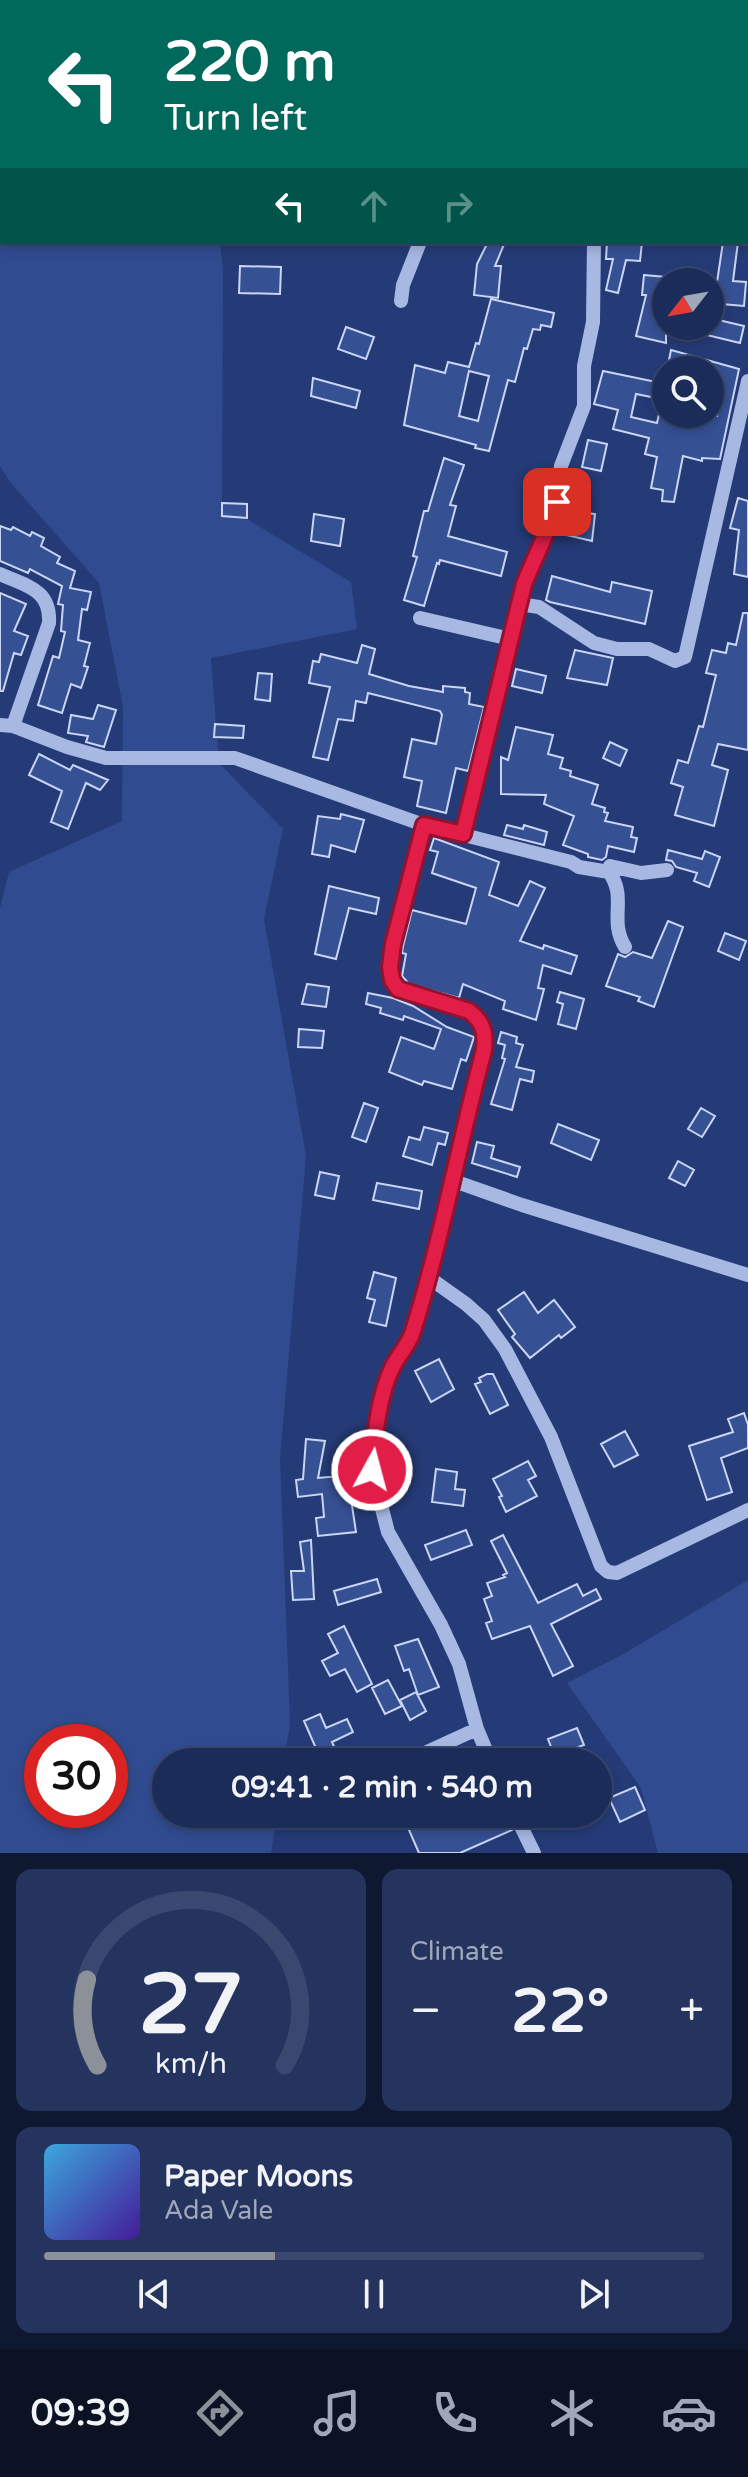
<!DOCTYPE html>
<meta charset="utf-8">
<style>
:root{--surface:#1c2c59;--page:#25345f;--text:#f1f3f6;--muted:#a0a7ba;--line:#3a486f;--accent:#8c9099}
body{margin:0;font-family:"Varela Round",sans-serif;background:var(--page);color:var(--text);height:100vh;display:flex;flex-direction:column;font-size:30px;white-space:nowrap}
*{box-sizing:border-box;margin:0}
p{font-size:26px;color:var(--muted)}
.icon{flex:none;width:44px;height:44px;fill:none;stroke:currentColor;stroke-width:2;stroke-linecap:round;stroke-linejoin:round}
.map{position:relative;height:1853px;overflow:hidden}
.details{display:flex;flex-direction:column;gap:16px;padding:16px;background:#0f1831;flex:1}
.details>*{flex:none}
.guide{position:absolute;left:0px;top:0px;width:748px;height:244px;box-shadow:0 4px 12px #0003,0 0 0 2px var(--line);background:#00695c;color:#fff;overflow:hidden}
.needle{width:52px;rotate:239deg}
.tools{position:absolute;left:652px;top:268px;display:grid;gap:16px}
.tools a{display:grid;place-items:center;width:72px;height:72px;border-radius:50%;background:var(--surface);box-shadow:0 4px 12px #0003,0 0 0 2px var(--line);font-size:40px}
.speed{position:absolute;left:24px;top:1724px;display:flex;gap:16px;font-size:40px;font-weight:700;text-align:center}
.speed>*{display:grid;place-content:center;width:104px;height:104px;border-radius:50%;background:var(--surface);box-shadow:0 4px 12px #0003,0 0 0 2px var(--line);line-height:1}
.speed .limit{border:12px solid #d22;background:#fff;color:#111}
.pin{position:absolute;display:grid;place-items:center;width:68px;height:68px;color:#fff;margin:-34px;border-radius:16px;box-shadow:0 4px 12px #0006}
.me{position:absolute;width:88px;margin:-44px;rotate:7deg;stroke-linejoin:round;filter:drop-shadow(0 0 6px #0008)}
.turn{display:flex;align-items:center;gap:28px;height:168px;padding:0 32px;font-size:36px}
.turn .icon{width:104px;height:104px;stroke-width:2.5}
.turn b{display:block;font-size:56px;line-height:68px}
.lanes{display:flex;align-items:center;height:76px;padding:0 32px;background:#0003;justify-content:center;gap:40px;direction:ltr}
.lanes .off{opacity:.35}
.big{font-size:60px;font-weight:800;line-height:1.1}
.details .card{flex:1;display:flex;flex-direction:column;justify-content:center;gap:12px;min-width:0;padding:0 28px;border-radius:16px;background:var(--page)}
.details .dial{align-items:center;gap:0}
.dial svg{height:208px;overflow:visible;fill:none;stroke:var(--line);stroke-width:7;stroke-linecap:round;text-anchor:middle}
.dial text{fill:var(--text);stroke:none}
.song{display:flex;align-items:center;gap:24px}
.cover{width:96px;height:96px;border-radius:12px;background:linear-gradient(135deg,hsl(200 70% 55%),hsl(260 70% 35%))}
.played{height:8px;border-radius:4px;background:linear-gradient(90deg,var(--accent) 35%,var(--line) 35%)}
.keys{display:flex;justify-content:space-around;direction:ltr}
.heat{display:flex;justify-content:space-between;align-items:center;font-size:44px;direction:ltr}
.details .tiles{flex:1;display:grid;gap:16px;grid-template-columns:1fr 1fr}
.card:last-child{grid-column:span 2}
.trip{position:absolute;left:152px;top:1748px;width:460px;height:80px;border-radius:40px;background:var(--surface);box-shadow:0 4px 12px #0003,0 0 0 2px var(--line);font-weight:800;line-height:80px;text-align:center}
.tab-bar{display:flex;height:128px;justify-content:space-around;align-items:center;background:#0b1224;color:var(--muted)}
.tab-bar .icon{width:56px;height:56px}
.tab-bar .on{color:var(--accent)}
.tab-bar b{font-size:36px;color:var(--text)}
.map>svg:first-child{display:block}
.green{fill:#304b8f;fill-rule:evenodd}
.building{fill:#365094;stroke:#c9d5f3;stroke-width:2;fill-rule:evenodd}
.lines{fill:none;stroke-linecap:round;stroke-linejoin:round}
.minor{stroke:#a7b8e3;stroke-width:14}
.route-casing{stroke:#92132f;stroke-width:20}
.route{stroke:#e11d48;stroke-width:14}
</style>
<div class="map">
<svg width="748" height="1853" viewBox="0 0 748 1853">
<rect width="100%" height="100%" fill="#253b77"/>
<path class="green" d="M0 0H221L2 2V242H220L223 271 222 504 351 582 357 629 211 658 219 763 283 829 264 919 306 1156 280 1458 290 1723 284 1762H166V1814H277L271 1853H0V908L9 872 122 821 123 707 99 583 10 482 0 466ZM42 1742H110V1810H42Z
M748 1580V1853H658L641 1788 567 1683 620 1656Z"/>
<path class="building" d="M488 242H505L495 266H501L498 298 474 295 477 264Z
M607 242H642L640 261 626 260 618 293 606 290 613 259H606Z
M723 242H738L733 281 746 282 744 306 710 303V289H716Z
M240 266 281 267 280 294 239 293Z
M644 275 666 277V343L636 336 646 295H642Z
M491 299 554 313 551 327 541 325 540 330 533 329 527 349 524 348 515 382 508 380 489 451 475 448 476 445 404 425 415 365 445 373 448 362 469 367 476 343 479 344ZM469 371 489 376 478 421 459 416Z
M710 318 744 326 740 343 686 330V326H710Z
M346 327 374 337 366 359 338 349Z
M671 350 739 369 720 459 702 458V461L683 456 674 502 662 501 663 490 651 488 657 457 645 454 649 438 613 429 618 410 594 404 603 371 666 384V400L636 394 631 417 657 423 659 414 717 416 721 394 710 391V370H667Z
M313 378 360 391 356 408 311 396Z
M588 440 607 444 601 471 582 467Z
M444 458 464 465 450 505 456 506 448 536 507 552 501 576 440 560 439 564 437 563 424 606 404 600 417 557 413 556 424 511H428Z
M738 498 748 501V577L734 574 739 530 730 528Z
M222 503 247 504V518L222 516Z
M565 510 595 514 592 541 562 534Z
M314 514 344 519 340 546 311 541Z
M0 526 11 530 13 527 30 536 32 532 44 538 41 546 60 557 57 563 75 571 70 588 91 592 87 610 82 609 78 640 90 643 84 666 88 667 81 688 71 684 62 713 38 705 53 656 59 658 65 632 61 631 63 605 58 604 62 586 30 569 28 573 0 561Z
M552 576 610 592 612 582 652 591 645 624 550 602 546 600Z
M0 593 26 604 14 631 28 636 21 655 14 653 3 691H0Z
M743 613H748V750L718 744 712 765 728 770 714 826 675 815 683 787 671 783 678 760 688 763 699 726 703 727 716 675 706 673 712 650 726 653 728 643 736 645Z
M362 645 375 649 369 674 409 686 443 692V686L465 688V692L470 693 469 704 484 707 468 771 456 768 446 813 417 806 422 781 404 777 412 739 436 744 442 715 440 711 368 693 366 703 356 701 353 721 338 719 328 760 313 757 330 687 309 683 313 661 319 662 321 654 357 663Z
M575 650 613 658 607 685 567 678Z
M516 669 546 676 542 693 512 686Z
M258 673 272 674 270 701 255 699Z
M98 705 116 710 104 747 86 742 88 736 68 733 71 715 93 719Z
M215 724 244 726 243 738 214 737Z
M516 727 553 735 548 754 563 758 560 768 571 771 570 776 598 785 592 804 605 808 604 812 608 813 605 821 633 827 631 837 637 838 634 852 608 846 606 857 602 860 588 857V854L563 845 574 816 544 804 546 795 501 794V757L508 760Z
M610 742 627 750 620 766 603 758Z
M39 754 70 770 73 765 108 780 100 790 86 783 68 829 51 822 62 791 29 775Z
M341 814 364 820 355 852 331 845 329 857 312 854 318 816 340 819Z
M507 825 523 829 524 825 547 832 544 845 504 835Z
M434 838 499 862 489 895 518 906 530 881 545 888 520 941 543 949 544 945 577 956 571 974 543 965 538 988 544 989 536 1020 503 1009 505 1001 463 984 459 998 409 984 402 976 406 954 402 953 403 946 412 910 466 924 476 888 432 873 438 852 430 850Z
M668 850 702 859 705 851 720 857 709 887 694 881 697 873 676 867 672 861 666 860Z
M329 886 379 898 376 914 349 908 336 959 315 954Z
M668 921 683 927 654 1007 638 1001 640 997 606 986 618 954 625 957 633 952 652 958Z
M725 933 746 941 739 960 718 951Z
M307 984 329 987 326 1007 302 1004Z
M560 992 584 999 576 1029 558 1024 563 1004 557 1002Z
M368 993 393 998 413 1006 447 1027 474 1037 466 1061 461 1059 452 1089 424 1081 422 1085 389 1072 401 1037 434 1049 441 1029 404 1016 403 1020 380 1013 381 1008 366 1004Z
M299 1029 324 1031 322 1048 298 1047Z
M501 1032 517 1037 516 1043 523 1045 516 1067 534 1071 532 1082 520 1079 512 1110 491 1104 505 1059 502 1058 505 1045 498 1043Z
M364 1103 378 1108 366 1142 352 1137Z
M701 1108 715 1116 702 1137 688 1129Z
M558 1124 599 1140 591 1160 551 1143Z
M424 1127 448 1133 445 1145 438 1143 432 1165 403 1156 409 1137 420 1140Z
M477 1142 494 1146 491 1158 520 1167 517 1177 472 1163Z
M678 1161 694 1170 685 1186 669 1178Z
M320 1172 339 1176 334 1199 315 1195Z
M377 1183 422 1191 419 1209 373 1200Z
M374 1272 396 1278 386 1326 369 1322 375 1300 367 1298Z
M524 1292 538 1313 554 1300 575 1327 561 1338 559 1335 530 1358 512 1337 515 1334 498 1310Z
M439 1359 454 1389 431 1402 415 1371Z
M487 1374H493L508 1405 490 1414 475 1384 481 1382 479 1378Z
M744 1413 748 1425V1448L721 1458 732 1492 707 1500 689 1446 733 1432 728 1419Z
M625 1431 638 1455 614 1467 601 1444Z
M306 1439 325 1441 318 1478 351 1475 352 1492H350L356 1532 318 1536 316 1518 324 1517 322 1494 298 1497 296 1480 303 1479Z
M528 1461 536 1476 528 1480 537 1496 506 1512 499 1497 502 1496 493 1479Z
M436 1469 457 1472 455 1489 465 1490 463 1506 432 1502Z
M466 1530 472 1545 431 1560 425 1545Z
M503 1535 538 1603 577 1584 583 1596 596 1589 601 1599 551 1624 573 1666 553 1676 530 1626 492 1639 486 1623 492 1621 484 1599 492 1596 487 1583 505 1577 503 1575 507 1573 491 1541Z
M311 1540 314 1599 293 1600 291 1571H304L300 1542Z
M377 1579 381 1592 338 1605 334 1591Z
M344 1626 372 1684 357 1692 345 1669 330 1676 322 1661 338 1653 328 1634Z
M418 1639 439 1687 418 1695 409 1669 404 1671 395 1646Z
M388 1680 402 1706 385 1714 372 1688Z
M416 1692 426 1711 410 1720 400 1700Z
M320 1714 326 1728 347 1719 353 1732 332 1742 340 1760 334 1762H322L304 1721Z
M577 1728 584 1745 578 1747 585 1762H557L548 1739Z
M635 1787 645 1810 620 1822 609 1798Z
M402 1814H504L512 1830 460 1853H419Z"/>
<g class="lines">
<path class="minor" d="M485 2V0
M649 2 650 0
M746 76 748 77
M746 227 748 228
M401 301 403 285 420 242
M0 574C26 586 51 589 49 623L13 726
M519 604 539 607 594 643 617 649H649L675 661 685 657 748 381
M420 618 510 639
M0 725 13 726 67 747 106 758H235L424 825 571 862 579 867 609 872C628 898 608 919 625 947
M424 825 393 944 390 967 392 980 398 989 405 993 469 1011C483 1022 486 1033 484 1050L454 1181 414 1329 403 1353 393 1365 387 1382 373 1452 372 1470 388 1532 441 1625 459 1664 477 1729 491 1762
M463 834 524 584 536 552 552 521 561 466 584 406V366L593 322 594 242
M609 872 610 866 641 873 667 870
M454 1181 522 1205 748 1275
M428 1277 466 1304 484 1320 505 1349 551 1437 601 1566 608 1572 617 1573 748 1510
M405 1762 477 1729
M515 1814 534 1853"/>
</g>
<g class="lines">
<defs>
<path id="route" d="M372 1470C374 1438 378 1397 392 1368 398 1355 409 1345 413 1331 442 1238 459 1143 484 1050 486 1032 483 1022 469 1011L398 989 392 980 390 967 393 944 424 825 463 834 524 584C535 556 549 531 557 502"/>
</defs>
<use href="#route" class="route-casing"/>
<use href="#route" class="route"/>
</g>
</svg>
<div class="tools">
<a><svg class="needle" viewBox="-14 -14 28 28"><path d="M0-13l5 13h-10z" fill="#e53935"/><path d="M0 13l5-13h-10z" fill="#a0a7ba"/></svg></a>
<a><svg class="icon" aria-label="search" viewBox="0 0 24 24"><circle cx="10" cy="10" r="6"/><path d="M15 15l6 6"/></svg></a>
</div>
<div class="speed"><div class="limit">30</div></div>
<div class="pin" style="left:557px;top:502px;background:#d93025"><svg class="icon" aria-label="arrive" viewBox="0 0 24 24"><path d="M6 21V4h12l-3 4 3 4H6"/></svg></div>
<svg class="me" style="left:372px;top:1470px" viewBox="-20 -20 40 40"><circle r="17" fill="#e11d48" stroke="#fff" stroke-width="3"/><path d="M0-11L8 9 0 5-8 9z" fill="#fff"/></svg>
<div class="trip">09:41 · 2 min · 540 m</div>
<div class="guide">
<div class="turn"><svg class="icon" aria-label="left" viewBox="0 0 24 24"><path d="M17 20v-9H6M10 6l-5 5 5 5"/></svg><div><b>220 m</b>Turn left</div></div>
<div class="lanes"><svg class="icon" aria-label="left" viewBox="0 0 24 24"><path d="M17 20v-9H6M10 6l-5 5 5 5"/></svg><svg class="icon off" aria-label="ahead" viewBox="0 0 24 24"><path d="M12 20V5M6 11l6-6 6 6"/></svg><svg class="icon off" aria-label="right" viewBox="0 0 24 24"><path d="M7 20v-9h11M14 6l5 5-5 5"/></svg></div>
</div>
</div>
<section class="details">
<div class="tiles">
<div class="card dial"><svg viewBox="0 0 100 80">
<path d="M14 69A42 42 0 1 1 86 69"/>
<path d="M14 69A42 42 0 0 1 10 36" stroke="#8c9099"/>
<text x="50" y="56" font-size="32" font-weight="700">27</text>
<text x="50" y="72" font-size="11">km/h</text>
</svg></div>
<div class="card"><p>Climate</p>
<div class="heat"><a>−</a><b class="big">22°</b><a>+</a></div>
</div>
<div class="card">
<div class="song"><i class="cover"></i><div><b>Paper Moons</b><p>Ada Vale</p></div></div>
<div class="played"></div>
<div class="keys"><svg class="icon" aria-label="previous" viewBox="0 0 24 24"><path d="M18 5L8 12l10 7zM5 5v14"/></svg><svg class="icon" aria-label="pause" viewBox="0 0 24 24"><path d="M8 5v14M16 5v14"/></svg><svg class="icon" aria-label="next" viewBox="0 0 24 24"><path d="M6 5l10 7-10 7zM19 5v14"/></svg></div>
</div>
</div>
</section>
<nav class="tab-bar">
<b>09:39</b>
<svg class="icon on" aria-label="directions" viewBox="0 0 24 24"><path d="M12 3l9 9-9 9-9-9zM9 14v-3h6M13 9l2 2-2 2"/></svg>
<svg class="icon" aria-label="music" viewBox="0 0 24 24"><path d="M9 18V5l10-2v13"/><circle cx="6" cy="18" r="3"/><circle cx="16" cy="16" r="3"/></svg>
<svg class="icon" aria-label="phone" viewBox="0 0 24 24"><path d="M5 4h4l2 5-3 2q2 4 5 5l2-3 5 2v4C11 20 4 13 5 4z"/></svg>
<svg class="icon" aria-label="climate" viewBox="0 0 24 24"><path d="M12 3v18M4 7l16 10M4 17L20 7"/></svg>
<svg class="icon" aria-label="car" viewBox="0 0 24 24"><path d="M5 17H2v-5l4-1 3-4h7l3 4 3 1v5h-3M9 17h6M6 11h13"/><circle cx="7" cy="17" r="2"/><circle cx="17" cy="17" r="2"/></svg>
</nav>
